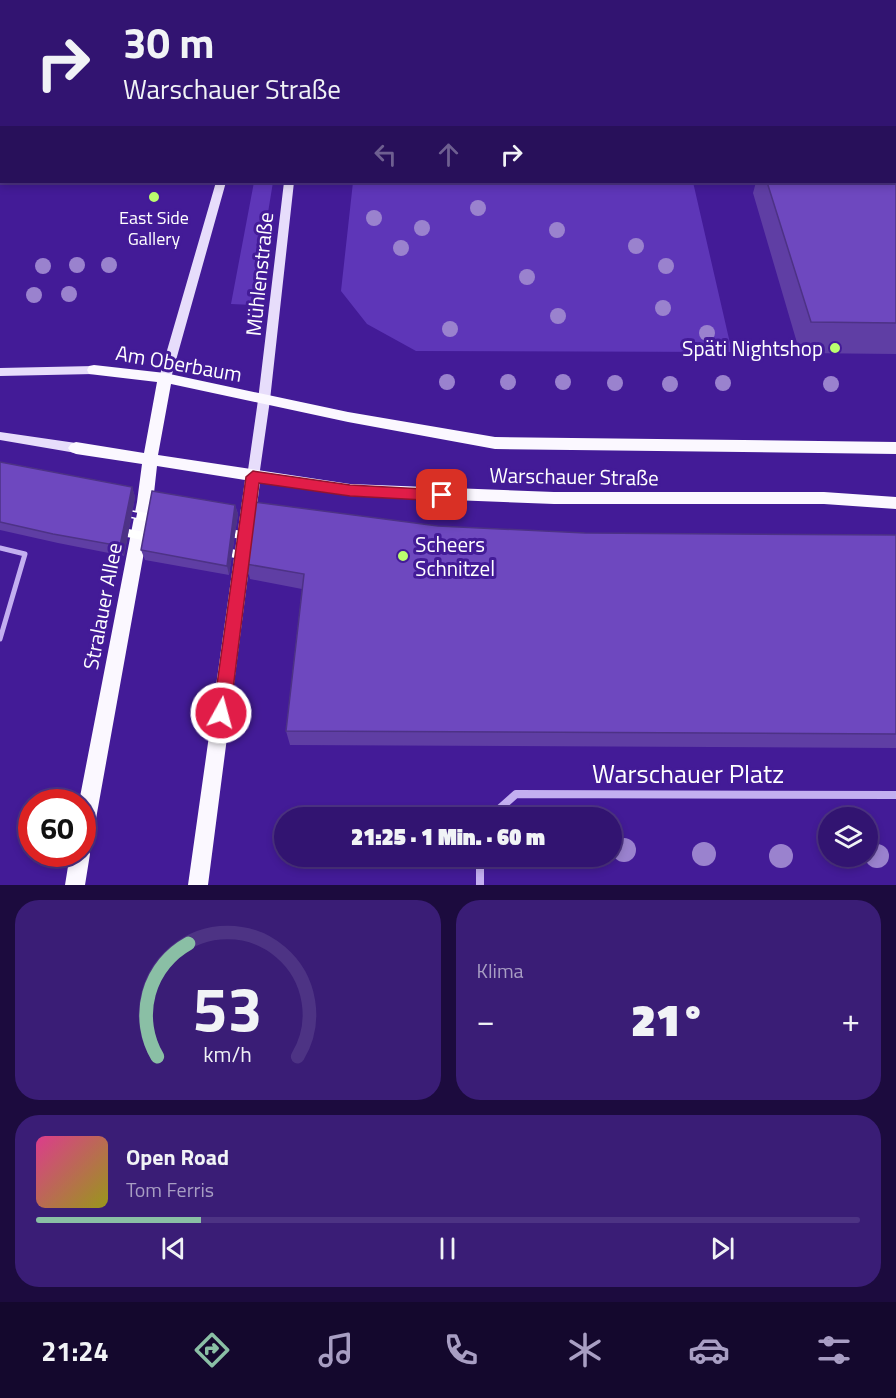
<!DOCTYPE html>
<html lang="de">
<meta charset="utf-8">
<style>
:root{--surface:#321471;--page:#3a1d76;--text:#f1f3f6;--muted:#a89ec3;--line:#4d3384;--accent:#8abfa5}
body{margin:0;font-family:"Titillium Web",sans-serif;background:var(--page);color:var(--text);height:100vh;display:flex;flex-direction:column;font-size:22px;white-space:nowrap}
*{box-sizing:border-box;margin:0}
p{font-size:20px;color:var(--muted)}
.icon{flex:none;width:33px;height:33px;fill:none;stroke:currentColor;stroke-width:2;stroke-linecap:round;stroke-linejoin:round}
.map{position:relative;height:885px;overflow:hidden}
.drawer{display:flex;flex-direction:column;gap:15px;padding:15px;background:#1c0b3e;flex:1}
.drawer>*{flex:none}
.banner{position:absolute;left:0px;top:0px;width:897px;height:183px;box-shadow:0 3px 9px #0003,0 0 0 2px var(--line);background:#321471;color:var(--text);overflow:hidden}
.fabs{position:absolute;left:818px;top:807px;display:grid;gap:12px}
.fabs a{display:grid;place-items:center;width:60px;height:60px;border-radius:50%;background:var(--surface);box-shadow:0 3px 9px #0003,0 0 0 2px var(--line);font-size:30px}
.speed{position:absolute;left:18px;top:789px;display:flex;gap:12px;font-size:30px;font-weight:700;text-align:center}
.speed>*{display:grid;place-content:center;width:78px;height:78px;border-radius:50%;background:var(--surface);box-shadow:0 3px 9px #0003,0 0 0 2px var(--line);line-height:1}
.speed .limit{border:9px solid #d22;background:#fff;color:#111}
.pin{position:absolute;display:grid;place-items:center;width:51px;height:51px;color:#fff;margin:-26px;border-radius:12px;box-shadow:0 3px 9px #0006}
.me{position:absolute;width:66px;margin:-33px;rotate:7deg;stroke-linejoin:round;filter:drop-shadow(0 0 4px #0008)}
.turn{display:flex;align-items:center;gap:21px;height:126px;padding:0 24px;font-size:27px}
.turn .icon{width:78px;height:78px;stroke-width:2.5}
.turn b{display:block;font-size:42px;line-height:51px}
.lanes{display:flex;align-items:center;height:57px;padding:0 24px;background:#0003;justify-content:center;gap:30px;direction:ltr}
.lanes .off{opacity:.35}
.big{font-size:45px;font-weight:800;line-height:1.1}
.drawer .card{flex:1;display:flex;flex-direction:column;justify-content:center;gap:9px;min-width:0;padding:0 21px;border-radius:24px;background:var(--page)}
.drawer .dial{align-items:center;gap:0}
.dial svg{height:156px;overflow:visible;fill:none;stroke:var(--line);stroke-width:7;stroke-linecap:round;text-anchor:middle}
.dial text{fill:var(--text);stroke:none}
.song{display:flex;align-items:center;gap:18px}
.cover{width:72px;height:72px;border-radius:9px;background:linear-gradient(135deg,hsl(330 70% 55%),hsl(60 70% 35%))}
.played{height:6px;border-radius:3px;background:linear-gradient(90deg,var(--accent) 20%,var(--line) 20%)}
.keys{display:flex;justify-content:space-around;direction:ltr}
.heat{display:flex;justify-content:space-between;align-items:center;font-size:33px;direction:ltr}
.drawer .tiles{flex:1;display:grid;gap:15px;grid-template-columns:1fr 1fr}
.card:last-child{grid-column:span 2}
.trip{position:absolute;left:274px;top:807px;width:348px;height:60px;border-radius:30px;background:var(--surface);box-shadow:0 3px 9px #0003,0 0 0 2px var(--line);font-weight:800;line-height:60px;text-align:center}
.tabs{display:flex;height:96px;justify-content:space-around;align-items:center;background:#14082d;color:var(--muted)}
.tabs .icon{width:42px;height:42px}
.tabs .active{color:var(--accent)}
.tabs b{font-size:27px;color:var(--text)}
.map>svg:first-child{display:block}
.green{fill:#5e36b8}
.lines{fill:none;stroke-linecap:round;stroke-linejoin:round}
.lane{stroke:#c3aff0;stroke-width:5}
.street{stroke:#c3aff0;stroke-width:8}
.secondary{fill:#e7ddfb;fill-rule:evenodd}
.primary{fill:#fbf8ff;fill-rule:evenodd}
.rail-far1-casing{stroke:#fff;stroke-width:7}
.rail-casing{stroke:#fff;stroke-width:8}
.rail-far1{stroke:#431b97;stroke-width:4.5;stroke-dasharray:13;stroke-linecap:butt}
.rail{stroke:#431b97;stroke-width:5;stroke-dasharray:16;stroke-linecap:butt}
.tree{fill:#9a82ce}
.wall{fill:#5f3ea4}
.shaded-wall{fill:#4d3286}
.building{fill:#6e48bf;stroke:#4d3286;stroke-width:1.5}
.route{fill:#e11d48;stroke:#92132f;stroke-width:1.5}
.poi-dot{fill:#bbff6e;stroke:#431b97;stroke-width:2}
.labels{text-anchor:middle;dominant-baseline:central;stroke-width:6;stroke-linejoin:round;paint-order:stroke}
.far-poi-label{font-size:18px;fill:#fff;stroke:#431b97}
.street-label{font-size:21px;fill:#fff;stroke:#431b97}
.poi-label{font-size:21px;fill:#fff;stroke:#431b97;text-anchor:end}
.near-street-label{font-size:26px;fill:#fff;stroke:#431b97}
</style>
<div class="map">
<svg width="896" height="885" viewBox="0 0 896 885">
<rect width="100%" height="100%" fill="#431b97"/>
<path class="green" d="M254 182H273L253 305 231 304Z
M353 182H693L732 352 416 351 367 324 341 291Z"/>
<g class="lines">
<path class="lane" d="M0 548 25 554 0 639"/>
<path class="street" d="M489 818 516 794 896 795
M480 856V885"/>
<path class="secondary" d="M274 0H282L273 2Z
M322 0H330L321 2Z
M216 182H226L171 378 165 382 159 378Z
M284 182H294L270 400 259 477 257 480H249L247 477 258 400Z
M94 366 100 370 94 374 0 376V368Z
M0 432 76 443 80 445 82 448 80 451 76 453 0 440Z"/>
<path class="primary" d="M94 365 165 373 348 412 495 437 896 442V454L495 449 348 422 171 384 158 455 350 484 554 492H824L896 497V509L824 504H554L350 496 260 482 208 885H188L245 480 157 466 153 502 92 841 88 849 90 854 85 885H65L70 854H82V802H79L137 502 142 464 76 454 71 452 68 448 71 444 76 442 144 453 157 382 89 374 87 370 89 366Z"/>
<defs>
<path id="rail-far1" d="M115 511 129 514"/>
<path id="rail" d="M121 512 165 521
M112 530 159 539
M218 531 265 539
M215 550 262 559"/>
</defs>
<use href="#rail-far1" class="rail-far1-casing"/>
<use href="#rail" class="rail-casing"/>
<use href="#rail-far1" class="rail-far1"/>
<use href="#rail" class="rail"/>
</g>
<g class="tree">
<circle cx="478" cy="208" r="8"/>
<circle cx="374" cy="218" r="8"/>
<circle cx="422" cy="228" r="8"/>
<circle cx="557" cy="230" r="8"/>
<circle cx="636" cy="246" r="8"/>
<circle cx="401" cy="248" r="8"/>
<circle cx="77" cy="265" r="8"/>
<circle cx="109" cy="265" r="8"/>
<circle cx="43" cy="266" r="8"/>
<circle cx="666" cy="266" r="8"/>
<circle cx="527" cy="277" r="8"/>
<circle cx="69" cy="294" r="8"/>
<circle cx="34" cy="295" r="8"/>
<circle cx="663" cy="308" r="8"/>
<circle cx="558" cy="316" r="8"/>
<circle cx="450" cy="329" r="8"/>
<circle cx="707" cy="333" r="8"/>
<circle cx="447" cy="382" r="8"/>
<circle cx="508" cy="382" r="8"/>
<circle cx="563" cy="382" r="8"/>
<circle cx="615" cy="383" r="8"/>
<circle cx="723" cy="383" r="8"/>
<circle cx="670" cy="384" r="8"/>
<circle cx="831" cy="384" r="8"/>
<circle cx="624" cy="850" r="12"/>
<circle cx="704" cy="854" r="12"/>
<circle cx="781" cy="856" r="12"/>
<circle cx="877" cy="856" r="12"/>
</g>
<path class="wall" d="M2 78V97L0 92V80Z
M2 100V127L0 123V102Z
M2 131V152L0 148V134Z
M896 163V354L800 353 753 193 756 182H896Z
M0 462 132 487 135 497 124 556 58 543 0 530Z
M235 505 238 514 229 575 145 560 141 550Z
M438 526 585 533 896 535V748L290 745 286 731 302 589 250 579 246 564Z"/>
<path class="shaded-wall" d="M132 487 135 497 124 556 120 546Z
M235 505 238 514 229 575 227 566Z"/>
<path class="building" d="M420 0H482L481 2H420Z
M2 100V109H0V102Z
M896 163V323L811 322 767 182H896Z
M0 462 132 487 120 546 53 534 0 522Z
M152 491 235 505 227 566 141 550Z
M254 502 438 526 585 533 896 535V734L286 731 304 574 246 564Z"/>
<path class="route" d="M253 471 350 485 442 490 447 491 449 495 447 499 442 501 350 496 259 483 230 713 227 719 221 721 216 719 213 713 246 477Z"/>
<g class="poi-dot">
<circle cx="154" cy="197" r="6"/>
<circle cx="835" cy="348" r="6"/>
<circle cx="403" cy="556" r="6"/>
</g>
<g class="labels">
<g class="far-poi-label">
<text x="154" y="217">East Side<tspan x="154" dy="21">Gallery</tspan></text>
</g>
<g class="street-label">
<text transform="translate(259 274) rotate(-84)">Mühlenstraße</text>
<text transform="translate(179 363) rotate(10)">Am Oberbaum</text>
<text transform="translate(574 476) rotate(1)">Warschauer Straße</text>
<text transform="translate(102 606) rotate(-79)">Stralauer Allee</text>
</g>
<g class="poi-label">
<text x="823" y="348">Späti Nightshop</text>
<text x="415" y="544" text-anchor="start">Scheers<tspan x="415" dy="24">Schnitzel</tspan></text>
</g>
<g class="near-street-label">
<text x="688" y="773">Warschauer Platz</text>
</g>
</g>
</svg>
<div class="fabs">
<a><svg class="icon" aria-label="layers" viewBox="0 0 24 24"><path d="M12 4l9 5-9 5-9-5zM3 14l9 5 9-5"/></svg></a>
</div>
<div class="speed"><div class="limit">60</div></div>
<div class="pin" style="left:442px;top:495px;background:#d93025"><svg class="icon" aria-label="arrive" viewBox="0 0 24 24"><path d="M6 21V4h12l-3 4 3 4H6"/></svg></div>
<svg class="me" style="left:221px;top:713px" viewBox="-20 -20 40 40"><circle r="17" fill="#e11d48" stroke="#fff" stroke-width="3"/><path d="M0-11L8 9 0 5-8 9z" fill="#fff"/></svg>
<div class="trip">21:25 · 1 Min. · 60 m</div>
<div class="banner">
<div class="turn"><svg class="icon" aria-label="right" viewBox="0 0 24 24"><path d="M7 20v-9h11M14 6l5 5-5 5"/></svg><div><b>30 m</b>Warschauer Straße</div></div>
<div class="lanes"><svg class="icon off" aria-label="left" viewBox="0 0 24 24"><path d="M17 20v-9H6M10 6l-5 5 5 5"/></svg><svg class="icon off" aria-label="ahead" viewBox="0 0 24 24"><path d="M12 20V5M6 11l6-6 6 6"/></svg><svg class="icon" aria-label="right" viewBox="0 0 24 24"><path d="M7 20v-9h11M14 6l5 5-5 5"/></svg></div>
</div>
</div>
<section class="drawer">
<div class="tiles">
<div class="card dial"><svg viewBox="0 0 100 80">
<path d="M14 69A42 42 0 1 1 86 69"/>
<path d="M14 69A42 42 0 0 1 30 11" stroke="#8abfa5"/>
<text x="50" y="56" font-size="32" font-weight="700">53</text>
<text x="50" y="72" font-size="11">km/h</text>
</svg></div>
<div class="card"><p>Klima</p>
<div class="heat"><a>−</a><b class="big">21°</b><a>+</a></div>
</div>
<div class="card">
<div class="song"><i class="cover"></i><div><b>Open Road</b><p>Tom Ferris</p></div></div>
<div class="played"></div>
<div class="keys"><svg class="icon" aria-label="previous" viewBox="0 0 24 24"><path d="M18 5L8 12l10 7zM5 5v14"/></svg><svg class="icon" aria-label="pause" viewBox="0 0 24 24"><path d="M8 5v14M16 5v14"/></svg><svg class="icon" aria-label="next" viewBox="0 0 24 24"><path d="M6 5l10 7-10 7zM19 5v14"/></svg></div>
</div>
</div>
</section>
<nav class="tabs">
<b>21:24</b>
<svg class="icon active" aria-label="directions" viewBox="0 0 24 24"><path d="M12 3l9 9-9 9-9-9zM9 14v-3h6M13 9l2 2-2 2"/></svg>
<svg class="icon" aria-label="music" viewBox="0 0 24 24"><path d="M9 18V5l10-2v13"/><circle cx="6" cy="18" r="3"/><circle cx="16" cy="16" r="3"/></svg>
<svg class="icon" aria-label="phone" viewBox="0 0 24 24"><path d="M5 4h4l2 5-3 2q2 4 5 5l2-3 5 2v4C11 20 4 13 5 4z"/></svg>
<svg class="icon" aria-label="climate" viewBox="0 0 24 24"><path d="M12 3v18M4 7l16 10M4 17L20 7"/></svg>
<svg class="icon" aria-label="car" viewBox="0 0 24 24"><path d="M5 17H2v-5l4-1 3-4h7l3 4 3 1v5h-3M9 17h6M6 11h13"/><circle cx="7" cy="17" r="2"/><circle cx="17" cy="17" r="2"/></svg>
<svg class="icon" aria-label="filters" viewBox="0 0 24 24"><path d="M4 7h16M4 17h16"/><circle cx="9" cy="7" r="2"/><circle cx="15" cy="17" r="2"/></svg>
</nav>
